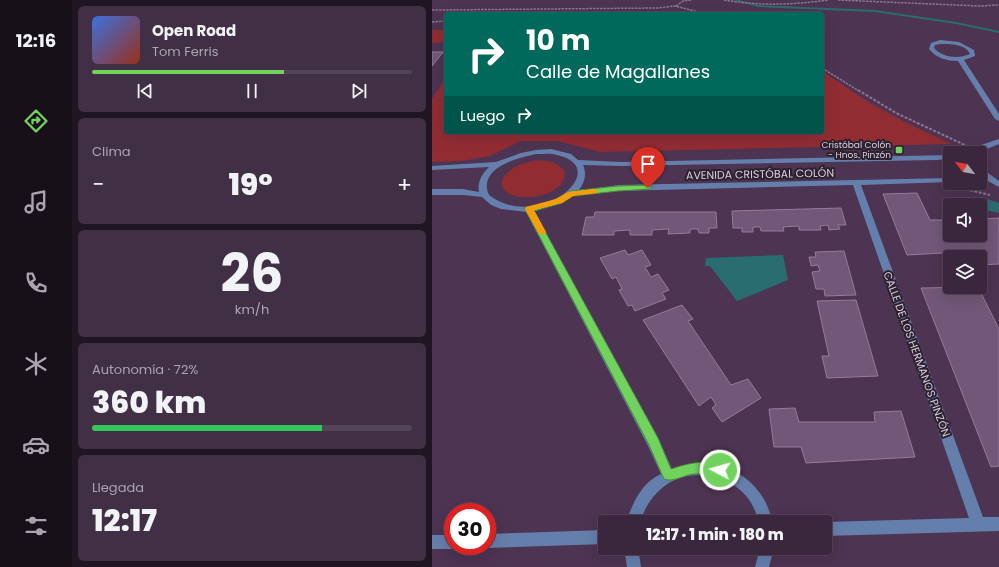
<!DOCTYPE html>
<html lang="es">
<meta charset="utf-8">
<style>
:root{--surface:#3a273e;--page:#412f45;--text:#f1f3f6;--muted:#aba5b0;--line:#544458;--accent:#71d35e}
body{margin:0;font-family:Poppins,sans-serif;background:var(--page);color:var(--text);height:100vh;display:flex;flex-direction:column;font-size:15px;white-space:nowrap}
*{box-sizing:border-box;margin:0}
p{font-size:13px;color:var(--muted)}
.icon{flex:none;width:22px;height:22px;fill:none;stroke:currentColor;stroke-width:2;stroke-linecap:round;stroke-linejoin:round}
.map{position:relative;flex:1;overflow:hidden}
.details{display:flex;flex-direction:column;gap:6px;padding:6px;background:#201522;width:360px}
.details>*{flex:none}
.banner{position:absolute;left:12px;top:12px;width:380px;height:122px;border-radius:4px;box-shadow:0 4px 16px #0002,0 0 0 1px var(--line);background:#00695c;color:#fff;overflow:hidden}
.needle{width:26px;rotate:301deg}
.controls{position:absolute;left:511px;top:146px;display:grid;gap:8px}
.controls a{display:grid;place-items:center;width:44px;height:44px;border-radius:4px;background:var(--surface);box-shadow:0 4px 16px #0002,0 0 0 1px var(--line);font-size:20px}
.speed{position:absolute;left:12px;top:503px;display:flex;gap:8px;font-size:20px;font-weight:700;text-align:center}
.speed>*{display:grid;place-content:center;width:52px;height:52px;border-radius:50%;background:var(--surface);box-shadow:0 4px 16px #0002,0 0 0 1px var(--line);line-height:1}
.speed .limit{border:6px solid #d22;background:#fff;color:#111}
.pin{position:absolute;display:grid;place-items:center;width:34px;height:34px;color:#fff;margin:-41px -17px;border-radius:50% 50% 50% 0;rotate:-45deg;box-shadow:0 0 4px #0007}
.pin .icon{rotate:45deg}
.me{position:absolute;width:44px;margin:-22px;rotate:276deg;stroke-linejoin:round;filter:drop-shadow(0 0 3px #0008)}
.turn{display:flex;align-items:center;gap:14px;height:84px;padding:0 16px;font-size:18px}
.turn .icon{width:52px;height:52px;stroke-width:2.5}
.turn b{display:block;font-size:28px;line-height:34px}
.then{display:flex;align-items:center;height:38px;padding:0 16px;background:#0003;gap:8px;font-size:15px}
.big{font-size:30px;font-weight:800;line-height:1.1}
.details .tile{flex:1;display:flex;flex-direction:column;justify-content:center;gap:6px;min-width:0;padding:0 14px;border-radius:6px;background:var(--page)}
.details .dial{align-items:center;gap:0}
.dial b{font-size:52px;line-height:1}
.song{display:flex;align-items:center;gap:12px}
.cover{width:48px;height:48px;border-radius:6px;background:linear-gradient(135deg,hsl(220 70% 55%),hsl(10 70% 35%))}
.played{height:4px;border-radius:2px;background:linear-gradient(90deg,var(--accent) 60%,var(--line) 60%)}
.keys{display:flex;justify-content:space-around;direction:ltr}
.heat{display:flex;justify-content:space-between;align-items:center;font-size:22px;direction:ltr}
.charge{height:6px;border-radius:3px;background:linear-gradient(90deg,#34c759 72%,var(--line) 0)}
.trip{position:absolute;left:166px;top:515px;width:234px;height:40px;border-radius:4px;background:var(--surface);box-shadow:0 4px 16px #0002,0 0 0 1px var(--line);font-weight:800;line-height:40px;text-align:center}
main{display:flex;flex:1;min-height:0}
.tabs{display:flex;flex-direction:column;width:72px;justify-content:space-around;align-items:center;background:#171019;color:var(--muted)}
.tabs .icon{width:28px;height:28px}
.tabs .selected{color:var(--accent)}
.tabs b{font-size:18px;color:var(--text)}
.map>svg:first-child{display:block}
.green{fill:#922c33}
.water{fill:#2a6d71}
.lines{fill:none;stroke-linecap:round;stroke-linejoin:round}
.stream{fill:#2a6d71;fill-rule:evenodd}
.building{fill:#725778;stroke:#977a9d}
.path-far1{stroke:#8b768f;stroke-width:1.5;stroke-dasharray:2.5 1;stroke-linecap:butt}
.path{stroke:#8b768f;stroke-width:2;stroke-dasharray:3 1.5;stroke-linecap:butt}
.minor{fill:#657fac;fill-rule:evenodd}
.route{fill:#71d35e;stroke:#49893d}
.slow{fill:#f59e0b}
.poi-dot{fill:#71d35e;stroke:#2c212f;stroke-width:1.5}
.labels{text-anchor:middle;dominant-baseline:central;stroke-width:4;stroke-linejoin:round;paint-order:stroke}
.far-poi-label{font-size:9px;fill:#dccddf;stroke:#2c212f;text-anchor:end}
.street-label{font-size:11px;fill:#dccddf;stroke:#2c212f}
</style>
<main>
<nav class="tabs">
<b>12:16</b>
<svg class="icon selected" aria-label="directions" viewBox="0 0 24 24"><path d="M12 3l9 9-9 9-9-9zM9 14v-3h6M13 9l2 2-2 2"/></svg>
<svg class="icon" aria-label="music" viewBox="0 0 24 24"><path d="M9 18V5l10-2v13"/><circle cx="6" cy="18" r="3"/><circle cx="16" cy="16" r="3"/></svg>
<svg class="icon" aria-label="phone" viewBox="0 0 24 24"><path d="M5 4h4l2 5-3 2q2 4 5 5l2-3 5 2v4C11 20 4 13 5 4z"/></svg>
<svg class="icon" aria-label="climate" viewBox="0 0 24 24"><path d="M12 3v18M4 7l16 10M4 17L20 7"/></svg>
<svg class="icon" aria-label="car" viewBox="0 0 24 24"><path d="M5 17H2v-5l4-1 3-4h7l3 4 3 1v5h-3M9 17h6M6 11h13"/><circle cx="7" cy="17" r="2"/><circle cx="17" cy="17" r="2"/></svg>
<svg class="icon" aria-label="filters" viewBox="0 0 24 24"><path d="M4 7h16M4 17h16"/><circle cx="9" cy="7" r="2"/><circle cx="15" cy="17" r="2"/></svg>
</nav>
<section class="details">
<div class="tile">
<div class="song"><i class="cover"></i><div><b>Open Road</b><p>Tom Ferris</p></div></div>
<div class="played"></div>
<div class="keys"><svg class="icon" aria-label="previous" viewBox="0 0 24 24"><path d="M18 5L8 12l10 7zM5 5v14"/></svg><svg class="icon" aria-label="pause" viewBox="0 0 24 24"><path d="M8 5v14M16 5v14"/></svg><svg class="icon" aria-label="next" viewBox="0 0 24 24"><path d="M6 5l10 7-10 7zM19 5v14"/></svg></div>
</div>
<div class="tile"><p>Clima</p>
<div class="heat"><a>−</a><b class="big">19°</b><a>+</a></div>
</div>
<div class="tile dial"><b>26</b><p>km/h</p></div>
<div class="tile"><p>Autonomía · 72%</p><b class="big">360 km</b><div class="charge"></div></div>
<div class="tile"><p>Llegada</p><b class="big">12:17</b></div>
</section>
<div class="map">
<svg width="567" height="567" viewBox="0 0 567 567">
<rect width="100%" height="100%" fill="#4d3452"/>
<path class="green" d="M0 30H14V42L1 43 0 45Z
M390 71 438 103 471 121 519 144 169 152 125 141H89L58 156 30 161 0 162V99L14 77V132H390Z
M100 161C112 160 125 160 133 172 134 195 95 202 78 194 63 187 71 173 83 167 88 164 94 163 100 161Z"/>
<path class="water" d="M541 198 555 199 567 203V213L548 209V205H536V200Z
M351 255 356 280 305 301 278 266H273L274 258Z"/>
<g class="lines">
<path class="stream" d="M301 0H307L326 5 443 10 524 22 567 31V33L524 24 443 12 326 7Z"/>
</g>
<path class="building" d="M0 52H11L0 66Z
M485 193 498 220H518V235H548V219L567 218V264L548 265V257H518L517 266 511 253 475 255 451 194Z
M409 208 414 225H406L408 229 397 230 396 225 388 226 389 230H367V226L351 227 352 231H329L328 227H321V232H310V228H301L300 211Z
M163 212H284L285 228H277V233H267L266 229H258V233L236 234 237 229 220 230V235H198V230L182 231V235H150L154 217H162Z
M193 250 196 255 210 250 219 265 213 267 219 277 226 274 237 290 230 293 234 299 203 311 200 305 196 306 187 290 190 289 184 277 180 279 168 258Z
M412 251 424 295 393 296 392 289H384L380 272 388 271 386 265 379 266 377 257H384L383 252Z
M546 287 567 329V466L559 467 489 288Z
M424 300 446 376 395 378 390 356H397L385 301Z
M250 305 261 319 256 321 299 385 316 379 329 398 290 422 280 408 284 405 279 397 267 406 211 320Z
M363 408 367 422H443L442 412 469 411 483 457 374 463 369 447H342L337 409Z"/>
<g class="lines">
<path class="path-far1" d="M292 0C327 6 361 5 396 0
M406 0 547 6 567 5
M244 6 251 1 260 0
M0 10 226 8 243 6 274 14
M0 22 14 21
M390 68 427 91"/>
<path class="path" d="M426 90 464 113 535 146
M533 183 537 190 558 195"/>
<path class="minor" d="M508 40 527 42 542 50 543 56 532 60 567 114V121L563 119 526 61C515 61 504 58 497 49L499 43ZM508 44C518 44 534 44 538 54 526 59 511 58 502 48L503 45Z
M567 139V144L552 150 548 154V153H541L546 146Z
M119 149 139 154 146 160 189 162 518 155V159L504 160 189 166 151 165C155 174 153 183 146 191L186 185 518 178V182L429 185 551 517H567V531L393 536V522L537 518 421 185 186 191 140 196 124 205 102 211 226 438 240 469C283 451 332 476 340 522H326C320 481 268 462 234 485 221 494 213 507 208 522H194C201 503 209 483 229 474L216 446 94 212 69 209 59 205 50 197 31 195H0V189H31L47 192C45 182 50 174 57 167L0 170V166L64 162 89 153 104 150ZM104 154C111 154 119 153 125 155 183 168 106 233 57 195 45 168 85 158 104 154Z
M548 167 567 181V187L552 179 548 174Z
M173 530V544L55 548 50 546H55V534Z
M0 535H21V546H27L26 547 21 549H0Z
M192 548H206L209 567H195Z
M328 548H342L337 567H323Z"/>
</g>
<path class="route" d="M216 185 220 188 219 189 186 191 141 196 130 203 102 211 226 438 239 469C257 463 274 459 292 466L294 470 292 474C283 478 273 473 263 474 253 474 242 483 232 479L217 445 93 209 94 207 111 204 124 199 139 191 186 186Z"/>
<path class="slow" d="M162 189H165V193L141 196 130 203 102 210 114 232 113 234H107L93 209 94 207 124 199 136 192Z"/>
<rect class="poi-dot" x="463" y="146" width="8" height="8" rx="2"/>
<g class="labels">
<g class="far-poi-label">
<text x="459" y="145">Cristóbal Colón<tspan x="459" dy="10">- Hnos. Pinzón</tspan></text>
</g>
<g class="street-label">
<text transform="translate(328 174) rotate(-1)">AVENIDA CRISTÓBAL COLÓN</text>
<text transform="translate(485 354) rotate(70)">CALLE DE LOS HERMANOS PINZÓN</text>
</g>
</g>
</svg>
<div class="controls">
<a><svg class="needle" viewBox="-14 -14 28 28"><path d="M0-13l5 13h-10z" fill="#e53935"/><path d="M0 13l5-13h-10z" fill="#aba5b0"/></svg></a>
<a><svg class="icon" aria-label="sound" viewBox="0 0 24 24"><path d="M4 9h4l5-4v14l-5-4H4zM17 9q2 3 0 6"/></svg></a>
<a><svg class="icon" aria-label="layers" viewBox="0 0 24 24"><path d="M12 4l9 5-9 5-9-5zM3 14l9 5 9-5"/></svg></a>
</div>
<div class="speed"><div class="limit">30</div></div>
<div class="pin" style="left:216px;top:188px;background:#d93025"><svg class="icon" aria-label="arrive" viewBox="0 0 24 24"><path d="M6 21V4h12l-3 4 3 4H6"/></svg></div>
<svg class="me" style="left:288px;top:470px" viewBox="-20 -20 40 40"><circle r="17" fill="#71d35e" stroke="#fff" stroke-width="3"/><path d="M0-11L8 9 0 5-8 9z" fill="#fff"/></svg>
<div class="trip">12:17 · 1 min · 180 m</div>
<div class="banner">
<div class="turn"><svg class="icon" aria-label="right" viewBox="0 0 24 24"><path d="M7 20v-9h11M14 6l5 5-5 5"/></svg><div><b>10 m</b>Calle de Magallanes</div></div>
<div class="then">Luego<svg class="icon" aria-label="right" viewBox="0 0 24 24"><path d="M7 20v-9h11M14 6l5 5-5 5"/></svg></div>
</div>
</div>
</main>
